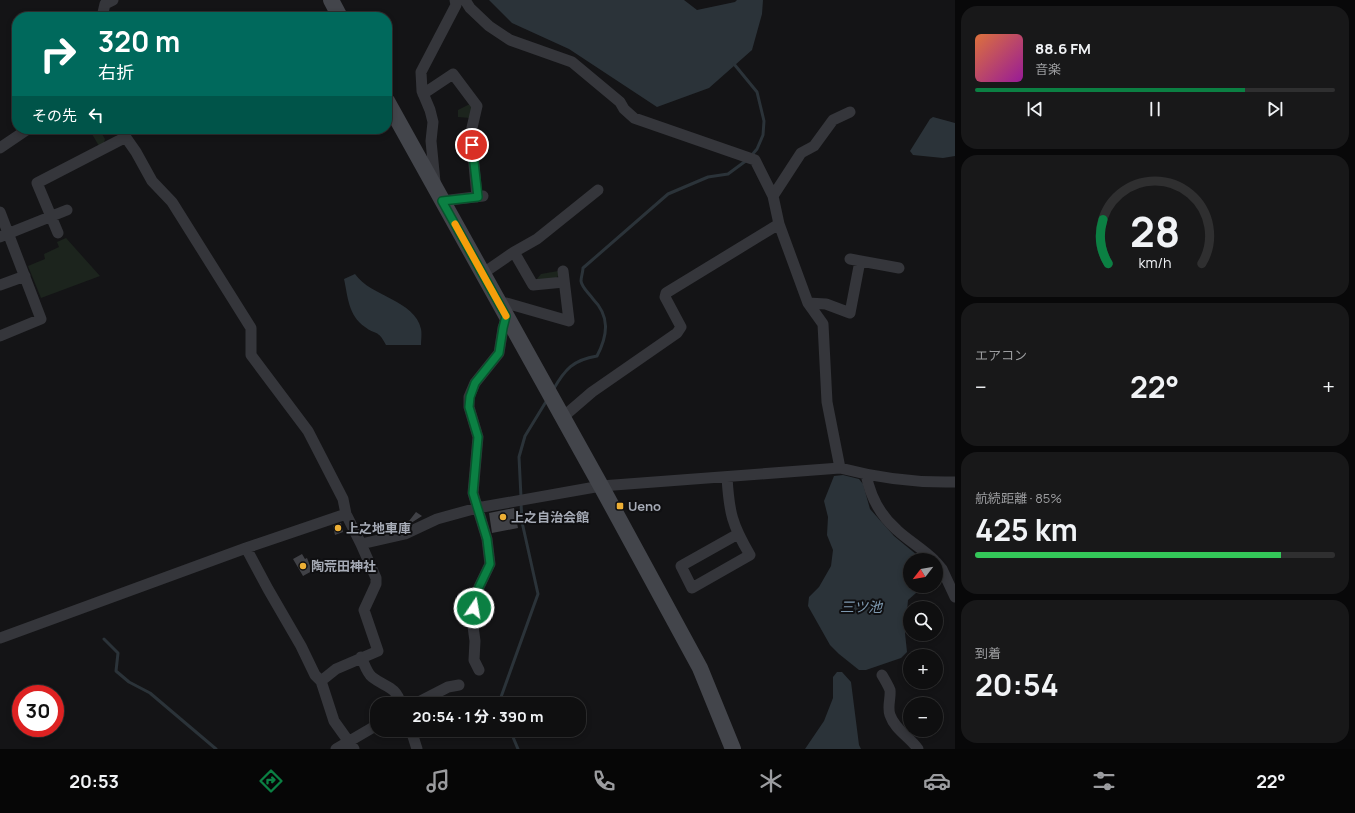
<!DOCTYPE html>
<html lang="ja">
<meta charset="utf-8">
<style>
:root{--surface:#0f0f10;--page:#181819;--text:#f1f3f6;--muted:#9b9c9f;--line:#2f2f30;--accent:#0b8043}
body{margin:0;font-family:Manrope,"Noto Sans JP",sans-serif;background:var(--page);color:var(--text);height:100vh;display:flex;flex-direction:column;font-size:15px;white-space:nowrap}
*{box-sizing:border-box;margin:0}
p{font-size:13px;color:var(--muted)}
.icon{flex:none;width:22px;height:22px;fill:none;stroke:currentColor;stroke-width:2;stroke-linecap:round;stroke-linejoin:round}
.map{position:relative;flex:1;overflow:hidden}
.sheet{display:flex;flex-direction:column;gap:6px;padding:6px;background:#080809;width:400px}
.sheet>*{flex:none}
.top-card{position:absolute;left:12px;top:12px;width:380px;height:122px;border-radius:16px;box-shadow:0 2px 6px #0003,0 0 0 1px var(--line);background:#00695c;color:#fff;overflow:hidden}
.needle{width:26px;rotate:239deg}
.fabs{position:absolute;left:903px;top:553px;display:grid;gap:8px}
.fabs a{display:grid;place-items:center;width:40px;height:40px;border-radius:50%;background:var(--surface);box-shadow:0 2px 6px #0003,0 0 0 1px var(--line);font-size:20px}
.speed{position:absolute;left:12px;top:685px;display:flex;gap:8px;font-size:20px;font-weight:700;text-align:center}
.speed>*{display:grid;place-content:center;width:52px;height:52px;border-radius:50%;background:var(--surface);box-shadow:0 2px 6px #0003,0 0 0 1px var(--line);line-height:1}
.speed .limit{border:6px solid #d22;background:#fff;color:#111}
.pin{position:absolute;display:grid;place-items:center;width:34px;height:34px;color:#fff;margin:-17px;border:2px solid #fff;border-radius:50%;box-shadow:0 1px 4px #0007}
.me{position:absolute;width:44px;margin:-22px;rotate:12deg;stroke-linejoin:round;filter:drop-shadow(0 0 3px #0008)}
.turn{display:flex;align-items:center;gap:14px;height:84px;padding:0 20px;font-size:18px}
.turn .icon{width:52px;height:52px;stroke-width:2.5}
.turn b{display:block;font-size:28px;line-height:34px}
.then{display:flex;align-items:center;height:38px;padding:0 20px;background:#0003;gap:8px;font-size:15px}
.big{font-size:30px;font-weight:700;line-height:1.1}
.sheet .tile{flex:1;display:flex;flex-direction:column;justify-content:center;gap:6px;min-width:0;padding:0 14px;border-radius:16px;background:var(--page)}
.sheet .dial{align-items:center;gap:0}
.dial svg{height:104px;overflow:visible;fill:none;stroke:var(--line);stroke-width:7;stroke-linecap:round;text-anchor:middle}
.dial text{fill:var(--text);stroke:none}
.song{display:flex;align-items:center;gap:12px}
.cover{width:48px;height:48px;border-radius:6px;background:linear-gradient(135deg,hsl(20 70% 55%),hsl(300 70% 35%))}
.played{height:4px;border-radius:2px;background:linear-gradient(90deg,var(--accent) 75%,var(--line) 75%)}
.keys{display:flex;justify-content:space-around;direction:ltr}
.heat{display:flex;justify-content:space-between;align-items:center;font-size:22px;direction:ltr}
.charge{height:6px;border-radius:3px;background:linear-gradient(90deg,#34c759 85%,var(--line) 0)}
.trip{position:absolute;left:370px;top:697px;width:216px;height:40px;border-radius:16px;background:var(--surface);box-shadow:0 2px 6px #0003,0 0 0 1px var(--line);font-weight:700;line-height:40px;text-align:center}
.dock{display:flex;height:64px;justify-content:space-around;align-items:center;background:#060606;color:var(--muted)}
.dock .icon{width:28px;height:28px}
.dock .current{color:var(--accent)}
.dock b{font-size:18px;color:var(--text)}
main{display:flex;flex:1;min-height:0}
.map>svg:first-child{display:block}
.green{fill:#1c241d}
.water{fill:#2b3339}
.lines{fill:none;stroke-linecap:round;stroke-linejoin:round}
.stream{stroke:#2b3339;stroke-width:3}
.building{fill:#404146}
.street{stroke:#35363b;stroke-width:11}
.secondary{stroke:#43454b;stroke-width:16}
.route-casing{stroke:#07532c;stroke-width:10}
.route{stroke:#0b8043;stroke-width:7}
.slow{stroke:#f59e0b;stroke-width:7}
.poi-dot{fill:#edaf35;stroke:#0f0f11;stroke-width:1.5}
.labels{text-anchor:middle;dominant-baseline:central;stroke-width:4;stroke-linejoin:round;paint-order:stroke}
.poi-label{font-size:13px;font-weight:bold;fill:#a6abb6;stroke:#0f0f11;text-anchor:start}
.water-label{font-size:14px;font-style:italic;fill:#7e99b0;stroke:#0f0f11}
</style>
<main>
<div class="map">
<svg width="955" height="749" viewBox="0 0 955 749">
<rect width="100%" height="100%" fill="#141416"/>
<path class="green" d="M470 104 473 108 470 118 458 117V110Z
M89 129H99L105 139 104 143 99 146Z
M66 238 100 276 41 298 28 266 45 259 44 254 59 247 57 242Z
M558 271V276L555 279 536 280 541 274Z"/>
<path class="water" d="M489 0H684L697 10 735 2 737 0H763L762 14 752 50 709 88 657 107 569 49 512 23Z
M933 117 955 123V156L943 158 913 155 910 151 930 119Z
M355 274C371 297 415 300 421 329 422 334 421 340 421 345H386C378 329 375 335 365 327 348 315 348 297 344 279Z
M843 475 859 479 863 484 870 509 894 536 923 560H910V586H924L908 600 905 633 907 652 901 658 866 670H859L839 654 830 645 808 606 809 597 819 587 831 566 833 550 827 535 828 517 824 501 834 476Z
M837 672H842L851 682 859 745 861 749H805L824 721 833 698V677Z"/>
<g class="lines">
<path class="stream" d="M734 64 757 92 764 121 763 135 757 149 751 156
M553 390C565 369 573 360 597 356 608 335 610 316 593 299 589 293 582 288 581 281 581 277 583 272 583 268L668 194 708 177 728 174 747 160
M521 497 519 457 525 436 547 400
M104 639 118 653 116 671 129 682 150 693 216 749
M502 704 501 697 538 594 522 522 521 503
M510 730 518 749"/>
</g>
<path class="building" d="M514 508 518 528 492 533 489 513Z
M416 512 422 516 411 523 409 521Z
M341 523 343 532 335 535 333 526Z
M302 554 305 559 307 558 312 571 303 576 293 559Z"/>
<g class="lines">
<path class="street" d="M465 0 470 8 489 26 510 40 572 62 620 102 624 109 634 118 755 160 773 196 779 224 808 303 823 324 827 402 840 468
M102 17 105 4 113 0
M423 94 453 74 477 106 471 132 477 197
M118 129 122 132 136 152 152 181 172 202 251 328V355L308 431 343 499 346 514
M0 148 28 129
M435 182 431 141 433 122 430 110 422 91 421 72 456 5 455 0
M773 196 801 153 814 146 833 120 850 112
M442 201 483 196
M0 212 41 319 0 336
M58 233 37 183 126 137
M0 237 67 210
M514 252 533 285 564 282
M850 259 899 268
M482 274 514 252 537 239 598 190
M0 285 25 276
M808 303 826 304 850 313 860 261
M500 305 506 303 569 321 563 271
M563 417 592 392 677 333 681 327 665 297 666 293 779 224
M866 474C870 496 881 516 897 530 909 541 923 549 934 560
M727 477C729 512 732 525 750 555L692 588 681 566 738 534
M246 548 268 589 301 646 315 675 321 681 334 721 354 749
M936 562 942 569 955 597
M0 638 246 548 346 514 361 544 405 534 437 519 477 508 601 486 840 468C878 478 916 483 955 482
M361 657C364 663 367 673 372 677 386 688 395 685 401 704
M479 670 474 660 475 641 472 619 479 587 490 564 487 539 473 493 478 437 469 407V397L475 383 499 353 503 328 507 316
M882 675C885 680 888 685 890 690 891 698 887 707 890 715 895 730 910 737 918 749
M321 681 336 669 378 651 364 610 376 584V578L361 544
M415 704 448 687 459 685
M411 730 417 749
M336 749 377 725"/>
<path class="secondary" d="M331 0 340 17
M387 101 601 486 700 668 733 749"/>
</g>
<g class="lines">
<defs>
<path id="route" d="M472 145 478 197 442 201 506 316 503 328 499 353 475 383 470 397 469 407 478 437 473 493 487 539 490 564 479 587 474 608"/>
</defs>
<use href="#route" class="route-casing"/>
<use href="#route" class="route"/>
<path class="slow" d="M455 224 506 316"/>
</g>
<g class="poi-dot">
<rect x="616" y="502" width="8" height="8" rx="2"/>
<circle cx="503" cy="517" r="4"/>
<circle cx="338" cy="528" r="4"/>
<circle cx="303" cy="566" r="4"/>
</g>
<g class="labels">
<g class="poi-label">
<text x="628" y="506">Ueno</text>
<text x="511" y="517">上之自治会館</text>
<text x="346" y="528">上之地車庫</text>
<text x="311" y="566">陶荒田神社</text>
</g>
<g class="water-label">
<text x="861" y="606">三ツ池</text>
</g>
</g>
</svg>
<div class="fabs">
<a><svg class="needle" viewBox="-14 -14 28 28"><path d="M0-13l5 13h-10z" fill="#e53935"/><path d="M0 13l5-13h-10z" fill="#9b9c9f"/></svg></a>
<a><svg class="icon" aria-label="search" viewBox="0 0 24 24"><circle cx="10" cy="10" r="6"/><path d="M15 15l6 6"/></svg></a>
<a>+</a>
<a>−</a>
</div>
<div class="speed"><div class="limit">30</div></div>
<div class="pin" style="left:472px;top:145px;background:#d93025"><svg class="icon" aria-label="arrive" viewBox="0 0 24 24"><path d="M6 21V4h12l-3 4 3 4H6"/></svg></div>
<svg class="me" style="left:474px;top:608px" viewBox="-20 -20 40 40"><circle r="17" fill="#0b8043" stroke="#fff" stroke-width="3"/><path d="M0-11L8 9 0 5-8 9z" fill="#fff"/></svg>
<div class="trip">20:54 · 1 分 · 390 m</div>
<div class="top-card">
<div class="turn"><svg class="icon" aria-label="right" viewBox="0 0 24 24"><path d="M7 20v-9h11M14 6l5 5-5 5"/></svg><div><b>320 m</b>右折</div></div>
<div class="then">その先<svg class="icon" aria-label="left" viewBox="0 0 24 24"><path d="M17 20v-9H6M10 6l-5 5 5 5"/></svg></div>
</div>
</div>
<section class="sheet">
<div class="tile">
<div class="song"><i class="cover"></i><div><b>88.6 FM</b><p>音楽</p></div></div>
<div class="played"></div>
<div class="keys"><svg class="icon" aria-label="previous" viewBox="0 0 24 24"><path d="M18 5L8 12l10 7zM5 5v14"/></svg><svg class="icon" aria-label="pause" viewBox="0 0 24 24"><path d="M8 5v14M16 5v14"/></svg><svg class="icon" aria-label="next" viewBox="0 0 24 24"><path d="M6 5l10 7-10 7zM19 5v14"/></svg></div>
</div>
<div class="tile dial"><svg viewBox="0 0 100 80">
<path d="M14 69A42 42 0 1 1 86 69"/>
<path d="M14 69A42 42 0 0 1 10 35" stroke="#0b8043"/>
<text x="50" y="56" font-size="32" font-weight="700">28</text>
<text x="50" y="72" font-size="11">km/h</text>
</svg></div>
<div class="tile"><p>エアコン</p>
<div class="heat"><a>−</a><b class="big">22°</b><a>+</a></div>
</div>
<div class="tile"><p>航続距離 · 85%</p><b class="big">425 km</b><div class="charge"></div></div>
<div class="tile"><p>到着</p><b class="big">20:54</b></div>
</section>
</main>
<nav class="dock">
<b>20:53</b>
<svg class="icon current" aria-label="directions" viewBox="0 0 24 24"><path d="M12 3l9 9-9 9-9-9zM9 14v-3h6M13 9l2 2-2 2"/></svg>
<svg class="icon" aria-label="music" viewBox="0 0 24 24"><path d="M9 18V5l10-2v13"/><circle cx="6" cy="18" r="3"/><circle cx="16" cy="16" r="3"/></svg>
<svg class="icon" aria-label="phone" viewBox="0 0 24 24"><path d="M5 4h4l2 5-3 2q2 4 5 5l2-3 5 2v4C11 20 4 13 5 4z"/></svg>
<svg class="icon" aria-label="climate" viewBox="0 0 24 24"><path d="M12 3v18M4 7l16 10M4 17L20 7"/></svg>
<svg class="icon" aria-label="car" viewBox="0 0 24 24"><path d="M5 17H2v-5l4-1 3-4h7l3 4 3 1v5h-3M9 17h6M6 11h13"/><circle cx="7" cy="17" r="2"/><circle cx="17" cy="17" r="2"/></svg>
<svg class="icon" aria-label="filters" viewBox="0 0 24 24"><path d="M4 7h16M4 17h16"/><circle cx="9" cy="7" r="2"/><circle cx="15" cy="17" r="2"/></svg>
<b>22°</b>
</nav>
